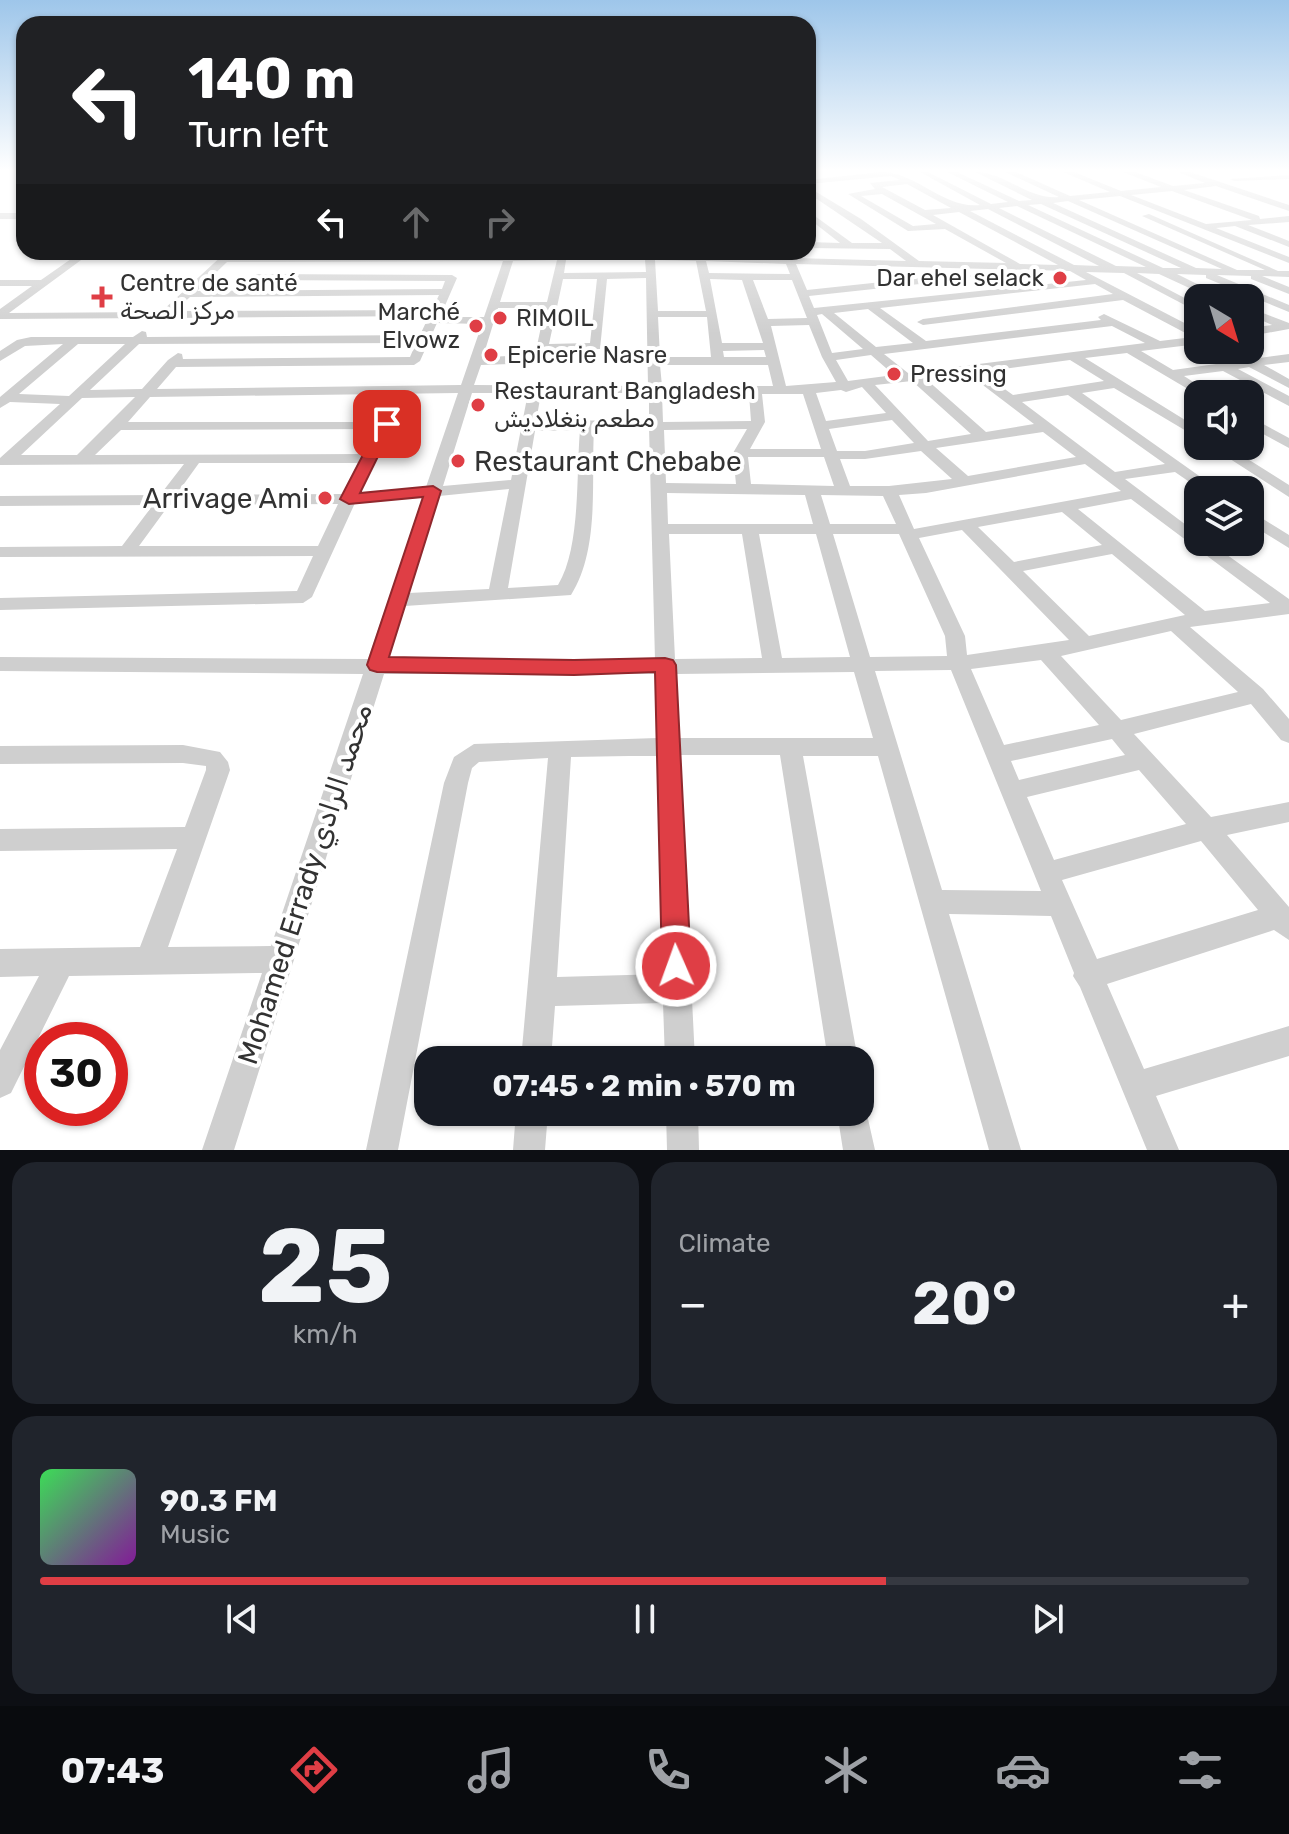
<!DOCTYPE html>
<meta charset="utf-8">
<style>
:root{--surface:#171b24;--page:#20242c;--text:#f1f3f6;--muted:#9ea1a6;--line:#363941;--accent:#df3e45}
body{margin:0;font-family:Rubik,"Noto Naskh Arabic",sans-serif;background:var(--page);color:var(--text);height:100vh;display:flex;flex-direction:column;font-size:30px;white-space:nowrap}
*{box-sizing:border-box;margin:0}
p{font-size:26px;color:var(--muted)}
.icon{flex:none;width:44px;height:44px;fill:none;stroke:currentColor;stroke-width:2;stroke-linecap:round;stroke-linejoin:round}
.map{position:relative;height:1150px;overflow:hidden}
.side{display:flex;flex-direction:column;gap:12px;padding:12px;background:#0d0f14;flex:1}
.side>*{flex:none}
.top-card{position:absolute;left:16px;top:16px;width:800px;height:244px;border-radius:24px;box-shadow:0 2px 6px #0004;background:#202124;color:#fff;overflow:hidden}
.needle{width:52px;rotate:142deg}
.controls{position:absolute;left:1184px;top:284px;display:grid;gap:16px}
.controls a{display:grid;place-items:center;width:80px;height:80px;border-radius:16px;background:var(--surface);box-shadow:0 2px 6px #0004;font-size:40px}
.speed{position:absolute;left:24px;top:1022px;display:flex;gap:16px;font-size:40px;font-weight:700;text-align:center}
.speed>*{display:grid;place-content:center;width:104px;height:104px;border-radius:50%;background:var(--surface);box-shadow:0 2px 6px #0004;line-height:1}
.speed .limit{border:12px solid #d22;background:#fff;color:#111}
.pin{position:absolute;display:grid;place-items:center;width:68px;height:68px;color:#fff;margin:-34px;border-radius:16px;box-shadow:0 4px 12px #0006}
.me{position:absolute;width:88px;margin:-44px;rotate:358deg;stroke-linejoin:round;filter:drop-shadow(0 0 6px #0008)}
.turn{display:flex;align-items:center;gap:28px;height:168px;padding:0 40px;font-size:36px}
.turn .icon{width:104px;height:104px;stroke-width:2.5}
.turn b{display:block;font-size:56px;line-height:68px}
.lanes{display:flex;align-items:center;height:76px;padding:0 40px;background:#0003;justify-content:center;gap:40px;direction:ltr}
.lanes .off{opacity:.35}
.big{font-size:60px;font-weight:700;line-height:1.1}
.side .card{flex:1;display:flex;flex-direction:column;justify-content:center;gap:12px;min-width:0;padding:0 28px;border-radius:24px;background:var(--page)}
.side .dial{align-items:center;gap:0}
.dial b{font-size:104px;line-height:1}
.song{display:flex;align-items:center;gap:24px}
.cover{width:96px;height:96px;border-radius:12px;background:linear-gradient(135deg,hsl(130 70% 55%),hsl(290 70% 35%))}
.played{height:8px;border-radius:4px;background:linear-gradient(90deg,var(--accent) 70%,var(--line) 70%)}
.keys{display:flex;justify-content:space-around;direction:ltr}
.heat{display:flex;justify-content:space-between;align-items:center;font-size:44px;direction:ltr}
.side .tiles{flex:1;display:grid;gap:12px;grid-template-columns:1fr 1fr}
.card:last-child{grid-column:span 2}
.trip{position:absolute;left:414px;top:1046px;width:460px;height:80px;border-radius:24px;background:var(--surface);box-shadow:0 2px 6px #0004;font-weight:700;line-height:80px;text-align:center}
.tabs{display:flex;height:128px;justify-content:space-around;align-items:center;background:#090b0e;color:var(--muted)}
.tabs .icon{width:56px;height:56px}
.tabs .selected{color:var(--accent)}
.tabs b{font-size:36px;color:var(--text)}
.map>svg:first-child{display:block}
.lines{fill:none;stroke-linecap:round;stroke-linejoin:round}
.minor{fill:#cfcfcf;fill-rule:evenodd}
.route{fill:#df3e45;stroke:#91282d;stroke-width:2}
.poi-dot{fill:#df3e45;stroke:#fff;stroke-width:3}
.labels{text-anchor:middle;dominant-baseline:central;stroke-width:8;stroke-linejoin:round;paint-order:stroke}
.far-poi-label{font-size:24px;fill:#323232;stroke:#fff;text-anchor:start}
.poi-label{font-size:28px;fill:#323232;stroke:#fff;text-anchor:start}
.street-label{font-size:28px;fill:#323232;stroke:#fff}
</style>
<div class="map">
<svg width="1289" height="1150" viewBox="0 0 1289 1150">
<rect width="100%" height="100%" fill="#fff"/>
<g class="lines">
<path class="minor" d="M881 172C917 172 943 209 980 205L920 172H928L991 204 1008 202 947 172H957L1019 201 1032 200 975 172C1005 172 1028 200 1059 197L1005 172H1016L1070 196 1110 192 1063 172H1074L1121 191 1161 187 1123 172H1135L1173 186 1205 183 1178 172H1190L1289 205V211L1216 186 1184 190 1259 216 1260 219 1289 216V222L1248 225 1289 241V247L1235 226 1216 228 1289 257V263L1120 196 1079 200 1237 270H1265L1142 216 1149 214 1278 271H1289V277L1262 276 1289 287V294L1251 279V276L1217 275 1289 305V312L1206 278V275L1177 274 1225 298H1211L1159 274 1137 273 1198 305V312L1124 273 1086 272 1198 330V344L1141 351 1173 370 1289 354V362L1264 365 1289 379V388L1249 367 1238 369 1289 396V406L1223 371 1184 376 1212 394 1198 395 1127 353 1085 358 1198 428V438L1114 388 1082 393 1219 490H1201L1175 472 1125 479 1198 534V542H1209L1289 599V614L1190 627 1263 689 1289 719V743L1281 740 1251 704 1134 734 1211 817 1289 802V822L1227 835 1289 907V940L1274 930 1107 984 1144 1069 1289 1026V1056L1156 1096 1179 1150H1147L1080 987 1073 976 1074 973 1051 916 949 914 1021 1150H989L878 756H803L858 1060H828L780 755H680L695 1060H665L663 1003 555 1006 551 1060H521L548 758 479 762 472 768 468 783 398 1150H366L444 783 454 757 474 744 657 738 655 674H384L234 1150H202L262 973 69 976 11 1093 0 1098V1050L39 976 0 977V949L140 947 177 849 0 851V829L185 827 206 770V766L183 763 0 764V746L183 745 220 752 228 762 230 770 168 947 271 946 363 674 0 671V657L368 659 423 497 355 503 312 597 303 603 0 610V598L297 591 313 556 0 557V547L122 546 153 505 0 506V496L160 495 184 464 0 465V458L60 404 10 402 0 408V397L63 344 25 346 0 361V351L17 340 31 337H133L142 331 146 332 147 337 420 335 429 316 167 318 161 321 156 318 0 319V309L32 286H0V280H41L81 252H92L9 313 161 312 226 252H237L233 256 655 252 783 258 781 252H791L793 258 906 261 890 249 808 248V242L840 243 808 218V211L852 243H882L808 193V187L861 219 919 261 1006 263 945 229 908 231 848 194 875 189 870 183 900 180 891 176 808 184V180ZM907 184 951 208 925 210 882 187ZM1172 191 1252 220 1206 224 1131 195ZM882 194 936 224 913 226 861 196ZM1068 201 1222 269 1196 268 1053 203ZM1041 204 1181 268H1163L1028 205ZM1017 206 1146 267 1116 266 999 208ZM988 209 1099 266 1074 265 970 211ZM959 212 1058 265 1020 264 933 215ZM557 260 547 302H500L513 261ZM566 260H645L646 272 564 273ZM655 260 696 261 706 311H658ZM503 261 484 317H440L457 278 452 275 257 274 252 277 257 280 445 281 442 289 197 291 227 262ZM706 261 786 264 790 274 709 273ZM796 264 1070 271 1086 280 814 308 809 296 966 279 971 276 966 273 807 290ZM646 278 648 386 474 385 481 365 540 363 546 359 548 351 600 349 607 279ZM563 279H597L590 343 549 344ZM710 279 742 280 763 343H722ZM753 280H792L807 318 768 319ZM1095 284 1113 294 923 319 917 322 923 325 1123 300 1193 337 1160 341 1104 314 1098 317 1101 320 926 341 880 308ZM439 295 432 310 175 311 190 297ZM498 308H545L535 355 483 357ZM868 309 913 343 876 347 834 313ZM822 314 863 349 832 353 817 315ZM658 317H707L711 357H660ZM437 323 482 324 461 385 157 389 176 367 414 365 420 361ZM809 325 822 357 836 382 786 386 771 326ZM1112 326 1145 343 908 373 884 354ZM416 343 410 357 183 359 182 354 178 353 168 360 142 389 90 390 139 344ZM78 344H125L69 396 19 394ZM764 350 766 357H724L723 351ZM871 355 894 375 848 381 836 360ZM1070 360 1104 381 1013 395 981 372ZM660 365H768L773 386H662ZM967 373 1034 424 986 432 926 379ZM912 381 971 434 928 441 875 385ZM862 387 886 413 826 421 816 393 841 390 846 392ZM458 393 426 487 359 493 394 425 392 422H128L150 397ZM472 393H528L511 480 443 486ZM541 393H649V419L536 422ZM662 394H749L751 421 663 422ZM762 394H803L821 449H750L765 422ZM1068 395 1165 464 1115 472 1022 402ZM135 397 77 455H21L82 398ZM892 420 914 443 865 451H837L829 429ZM649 427 655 660 388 659 405 606 571 595C600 549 591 482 594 429ZM377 429 363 454 95 455 121 430ZM747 429 733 453 736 484 666 483 664 430ZM580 430C576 474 581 547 558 585L508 588 535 431ZM1043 432 1076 457 968 476 936 448ZM921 451 952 479 889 486H850L840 459H865ZM748 457H824L834 486 751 484ZM199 463H358L343 494 176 495ZM1085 464 1121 491 914 529 899 495 926 493ZM509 489 489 589 409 593 439 496ZM667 493 805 495 813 524H668ZM821 495 883 496 896 524H830ZM1131 499 1270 603 1205 611 1078 509ZM338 504 318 546H139L169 505ZM1062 512 1102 545 1014 562 978 527ZM962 530 1069 640 967 655 965 636 919 538ZM669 534H742L762 658 675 659ZM759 534H816L850 657 782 658ZM833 534H899L945 636 947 656 870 657ZM1112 554 1185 615 1089 636 1023 571ZM1171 631 1238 692 1121 720 1061 656ZM1041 660 1099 725 1004 745 971 669ZM951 670 1041 891 942 890 875 671ZM854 672 873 738H679L676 674ZM1112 739 1125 755 1019 780 1011 761ZM629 756H657L663 974 557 977 571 757ZM1139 770 1186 824 1054 860 1027 797ZM1201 841 1258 910 1097 959 1062 880Z
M1289 175V179L1234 181 1230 179Z
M0 213H24V219H0Z
M1250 308 1289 323V329L1250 336V328L1272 325 1250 315Z
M1250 417 1289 438V448L1250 427Z
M1210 446H1227L1289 485V497Z
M1250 511 1289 535V548L1250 524Z
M860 1099 864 1101 875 1150H843L837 1112H860Z
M516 1112H548L545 1150H513Z
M666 1112H698L699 1150H667Z"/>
</g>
<linearGradient id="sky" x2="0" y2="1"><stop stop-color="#9ec6ea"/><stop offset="0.51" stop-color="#fff"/><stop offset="1" stop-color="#fff" stop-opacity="0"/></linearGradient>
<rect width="1289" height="334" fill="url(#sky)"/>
<path class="route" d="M387 420 394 424 360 493 433 486 441 491 389 657 574 660 665 658 673 660 676 665 691 966 686 975 676 980 666 975 662 966 655 672 574 675 377 672 370 670 367 665 423 497 349 504 340 499 379 424Z"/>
<g class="poi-dot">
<circle cx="1060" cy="278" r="8"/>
<path d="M98 285h8v8h8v8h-8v8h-8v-8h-8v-8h8z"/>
<circle cx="500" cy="318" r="8"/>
<circle cx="476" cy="326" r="8"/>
<circle cx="491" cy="355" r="8"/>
<circle cx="894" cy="374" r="8"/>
<circle cx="478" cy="405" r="8"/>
<circle cx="458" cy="461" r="8"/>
<circle cx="325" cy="498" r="8"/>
</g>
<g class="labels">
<g class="far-poi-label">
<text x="1044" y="278" text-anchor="end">Dar ehel selack</text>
<text x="120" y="283">Centre de santé<tspan x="120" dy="28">مركز الصحة</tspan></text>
<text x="460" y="312" text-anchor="end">Marché<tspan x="460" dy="28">Elvowz</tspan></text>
<text x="516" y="318">RIMOIL</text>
<text x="507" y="355">Epicerie Nasre</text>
<text x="910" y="374">Pressing</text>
<text x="494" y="391">Restaurant Bangladesh<tspan x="494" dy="28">مطعم بنغلاديش</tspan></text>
</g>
<g class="poi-label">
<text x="474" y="461">Restaurant Chebabe</text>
<text x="309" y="498" text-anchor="end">Arrivage Ami</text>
</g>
<g class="street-label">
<text transform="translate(305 884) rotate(-72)">Mohamed Errady محمد الرادي</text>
</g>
</g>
</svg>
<div class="controls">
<a><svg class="needle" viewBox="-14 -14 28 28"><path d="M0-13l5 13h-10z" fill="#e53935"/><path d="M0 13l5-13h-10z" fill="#9ea1a6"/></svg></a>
<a><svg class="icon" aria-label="sound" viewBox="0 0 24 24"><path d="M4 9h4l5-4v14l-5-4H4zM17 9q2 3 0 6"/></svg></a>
<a><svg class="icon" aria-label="layers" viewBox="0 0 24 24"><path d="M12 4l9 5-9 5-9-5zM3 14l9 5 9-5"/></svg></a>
</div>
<div class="speed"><div class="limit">30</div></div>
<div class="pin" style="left:387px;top:424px;background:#d93025"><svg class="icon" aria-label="arrive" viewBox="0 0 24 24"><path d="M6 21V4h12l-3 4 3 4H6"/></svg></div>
<svg class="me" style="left:676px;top:966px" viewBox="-20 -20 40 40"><circle r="17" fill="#df3e45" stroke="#fff" stroke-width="3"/><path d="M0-11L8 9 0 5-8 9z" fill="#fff"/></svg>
<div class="trip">07:45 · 2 min · 570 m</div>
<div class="top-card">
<div class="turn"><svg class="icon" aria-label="left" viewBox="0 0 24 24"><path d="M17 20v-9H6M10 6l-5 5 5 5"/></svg><div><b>140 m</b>Turn left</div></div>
<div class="lanes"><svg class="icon" aria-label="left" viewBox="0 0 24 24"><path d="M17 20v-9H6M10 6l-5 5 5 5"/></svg><svg class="icon off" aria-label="ahead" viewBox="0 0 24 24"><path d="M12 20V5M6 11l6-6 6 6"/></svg><svg class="icon off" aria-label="right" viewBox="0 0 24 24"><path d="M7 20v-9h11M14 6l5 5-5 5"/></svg></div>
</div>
</div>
<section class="side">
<div class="tiles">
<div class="card dial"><b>25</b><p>km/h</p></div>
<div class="card"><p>Climate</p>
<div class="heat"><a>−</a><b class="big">20°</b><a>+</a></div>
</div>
<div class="card">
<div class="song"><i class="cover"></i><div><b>90.3 FM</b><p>Music</p></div></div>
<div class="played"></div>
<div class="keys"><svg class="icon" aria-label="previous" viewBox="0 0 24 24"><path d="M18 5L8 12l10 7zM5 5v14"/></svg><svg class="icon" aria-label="pause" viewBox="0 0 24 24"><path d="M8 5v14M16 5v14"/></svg><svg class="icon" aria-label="next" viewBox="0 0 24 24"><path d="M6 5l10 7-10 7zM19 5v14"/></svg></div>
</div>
</div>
</section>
<nav class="tabs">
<b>07:43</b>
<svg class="icon selected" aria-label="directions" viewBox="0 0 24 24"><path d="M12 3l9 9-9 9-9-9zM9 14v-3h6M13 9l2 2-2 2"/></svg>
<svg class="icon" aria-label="music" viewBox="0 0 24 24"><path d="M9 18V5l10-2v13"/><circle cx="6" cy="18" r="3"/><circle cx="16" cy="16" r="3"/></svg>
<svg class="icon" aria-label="phone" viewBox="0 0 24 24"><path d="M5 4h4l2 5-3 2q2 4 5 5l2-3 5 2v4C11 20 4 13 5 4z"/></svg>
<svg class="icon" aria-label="climate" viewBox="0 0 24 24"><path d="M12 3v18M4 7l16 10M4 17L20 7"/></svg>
<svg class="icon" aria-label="car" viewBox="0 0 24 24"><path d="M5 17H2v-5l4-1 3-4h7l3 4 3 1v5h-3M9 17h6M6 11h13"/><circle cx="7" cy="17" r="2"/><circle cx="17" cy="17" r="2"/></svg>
<svg class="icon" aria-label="filters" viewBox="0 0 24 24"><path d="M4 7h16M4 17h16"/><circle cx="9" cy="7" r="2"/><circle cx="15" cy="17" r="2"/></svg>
</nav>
